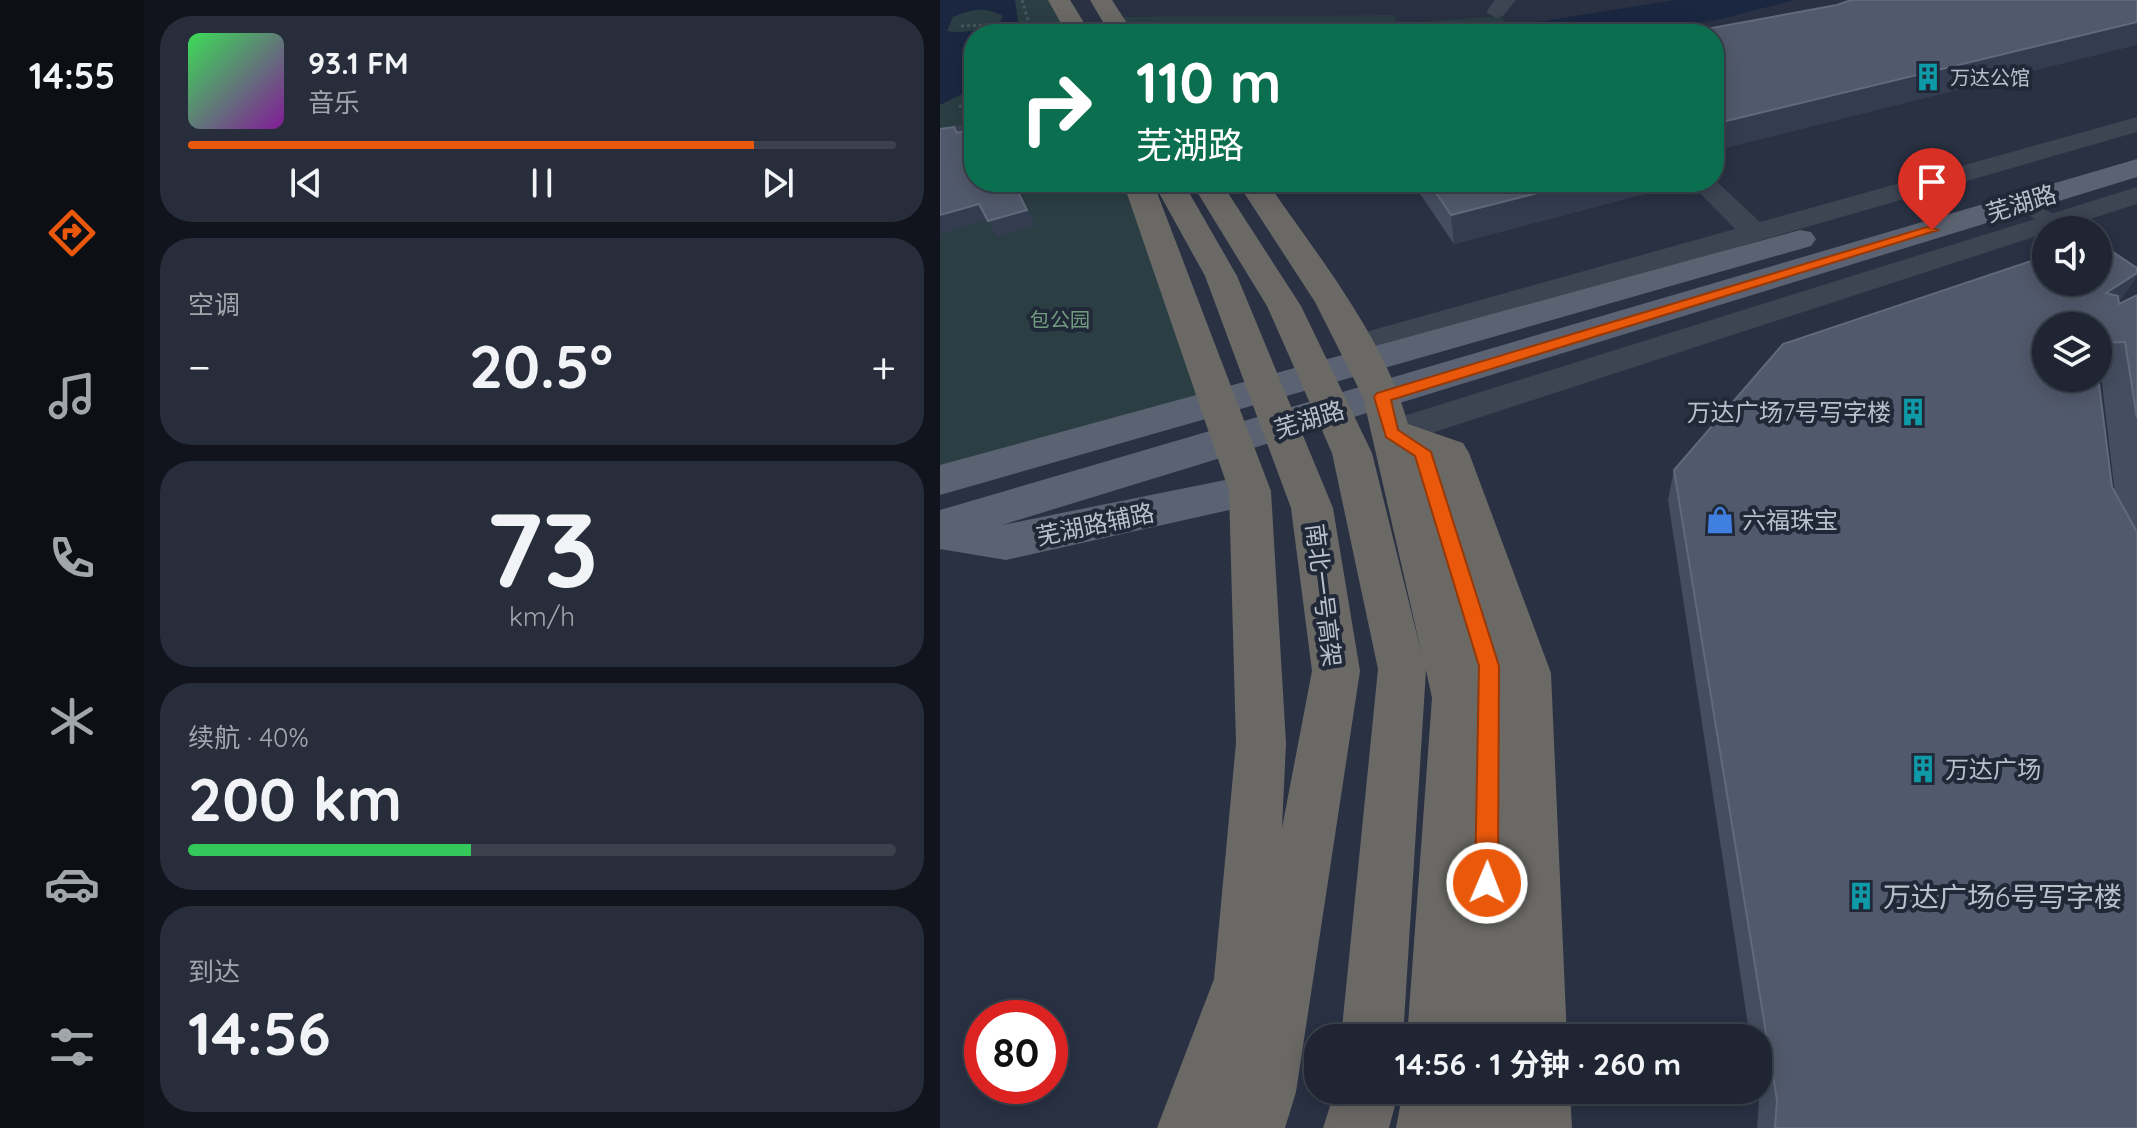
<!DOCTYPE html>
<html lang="zh">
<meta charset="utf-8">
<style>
:root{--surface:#1f2532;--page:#272d3a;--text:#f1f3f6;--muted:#a1a5ac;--line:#3c424d;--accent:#ea580c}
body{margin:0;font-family:Quicksand,"Noto Sans SC",sans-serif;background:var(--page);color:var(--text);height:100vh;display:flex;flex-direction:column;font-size:30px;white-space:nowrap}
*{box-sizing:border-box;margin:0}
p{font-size:26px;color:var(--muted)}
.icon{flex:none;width:44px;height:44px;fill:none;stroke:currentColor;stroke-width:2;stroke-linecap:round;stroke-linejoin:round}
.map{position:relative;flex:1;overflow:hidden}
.side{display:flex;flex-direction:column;gap:16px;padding:16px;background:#11141c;width:796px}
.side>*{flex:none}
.hud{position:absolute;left:24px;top:24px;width:760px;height:168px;border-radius:32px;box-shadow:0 4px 20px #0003,0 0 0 2px var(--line);background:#0b6e4f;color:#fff;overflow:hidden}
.tools{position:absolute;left:1092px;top:216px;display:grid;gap:16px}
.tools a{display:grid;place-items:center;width:80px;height:80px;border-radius:50%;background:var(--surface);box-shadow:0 4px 20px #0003,0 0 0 2px var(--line);font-size:40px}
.speed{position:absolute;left:24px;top:1000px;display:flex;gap:16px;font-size:40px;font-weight:700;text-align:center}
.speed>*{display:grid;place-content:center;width:104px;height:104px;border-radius:50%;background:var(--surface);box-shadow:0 4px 20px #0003,0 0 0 2px var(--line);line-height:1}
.speed .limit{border:12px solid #d22;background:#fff;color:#111}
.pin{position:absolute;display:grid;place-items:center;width:68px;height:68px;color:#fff;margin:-82px -34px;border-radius:50% 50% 50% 0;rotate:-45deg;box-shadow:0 0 8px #0007}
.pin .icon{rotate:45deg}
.me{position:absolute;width:88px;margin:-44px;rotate:1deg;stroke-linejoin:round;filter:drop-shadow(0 0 6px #0008)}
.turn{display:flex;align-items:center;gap:28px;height:168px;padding:0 40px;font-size:36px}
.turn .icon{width:104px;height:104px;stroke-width:2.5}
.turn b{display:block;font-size:56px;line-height:68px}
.big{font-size:60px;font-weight:700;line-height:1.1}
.side .card{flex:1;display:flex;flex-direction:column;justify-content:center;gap:12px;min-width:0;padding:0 28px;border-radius:32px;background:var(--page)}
.side .dial{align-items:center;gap:0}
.dial b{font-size:104px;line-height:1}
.song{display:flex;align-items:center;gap:24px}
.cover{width:96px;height:96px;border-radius:12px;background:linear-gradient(135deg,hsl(130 70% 55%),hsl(290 70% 35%))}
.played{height:8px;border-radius:4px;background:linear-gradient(90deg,var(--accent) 80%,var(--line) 80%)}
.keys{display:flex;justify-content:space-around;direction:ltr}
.heat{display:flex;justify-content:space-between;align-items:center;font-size:44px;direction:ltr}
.charge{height:12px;border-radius:6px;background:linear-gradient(90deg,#34c759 40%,var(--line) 0)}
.trip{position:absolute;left:364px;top:1024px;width:468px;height:80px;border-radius:32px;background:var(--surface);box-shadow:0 4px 20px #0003,0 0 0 2px var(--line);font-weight:700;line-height:80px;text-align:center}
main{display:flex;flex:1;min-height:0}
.tabs{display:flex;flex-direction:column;width:144px;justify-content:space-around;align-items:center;background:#0c0f14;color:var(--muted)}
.tabs .icon{width:56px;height:56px}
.tabs .current{color:var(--accent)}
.tabs b{font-size:36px;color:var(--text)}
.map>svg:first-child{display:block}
.green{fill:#2b3e43}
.water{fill:#1b2741}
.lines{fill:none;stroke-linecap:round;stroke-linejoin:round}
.path{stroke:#44575b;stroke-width:3;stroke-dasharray:3 3;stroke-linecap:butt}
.pedestrian{fill:#3d4452;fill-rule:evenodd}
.minor{fill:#3d4452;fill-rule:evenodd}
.primary{fill:#5b6372;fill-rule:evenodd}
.trunk{fill:#6a6966;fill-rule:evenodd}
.wall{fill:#444e60;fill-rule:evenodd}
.shaded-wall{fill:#343d50}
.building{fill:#515a6c;stroke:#616a7b;stroke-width:2}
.route{fill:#ea580c;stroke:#983908;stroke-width:2}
.labels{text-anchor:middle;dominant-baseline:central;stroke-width:8;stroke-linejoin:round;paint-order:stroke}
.far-poi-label{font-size:20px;fill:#babfcc;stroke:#212938;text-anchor:start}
.far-park-label{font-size:20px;fill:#729c80;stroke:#212938}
.street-label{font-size:24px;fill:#babfcc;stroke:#212938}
.poi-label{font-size:24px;fill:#babfcc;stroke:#212938;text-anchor:start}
.near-poi-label{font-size:28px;fill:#babfcc;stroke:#212938;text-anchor:start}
</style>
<main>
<nav class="tabs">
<b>14:55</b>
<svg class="icon current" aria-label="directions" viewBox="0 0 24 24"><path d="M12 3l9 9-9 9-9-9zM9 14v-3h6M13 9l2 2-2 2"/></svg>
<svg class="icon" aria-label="music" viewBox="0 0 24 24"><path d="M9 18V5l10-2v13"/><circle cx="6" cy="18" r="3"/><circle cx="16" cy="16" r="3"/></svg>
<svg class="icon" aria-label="phone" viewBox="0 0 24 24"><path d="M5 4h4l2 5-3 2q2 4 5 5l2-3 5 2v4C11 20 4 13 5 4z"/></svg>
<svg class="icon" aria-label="climate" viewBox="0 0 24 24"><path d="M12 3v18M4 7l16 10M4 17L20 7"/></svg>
<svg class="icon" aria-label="car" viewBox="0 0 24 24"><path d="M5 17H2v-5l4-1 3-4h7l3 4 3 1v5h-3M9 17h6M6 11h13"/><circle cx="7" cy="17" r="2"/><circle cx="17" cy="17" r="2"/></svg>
<svg class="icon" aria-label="filters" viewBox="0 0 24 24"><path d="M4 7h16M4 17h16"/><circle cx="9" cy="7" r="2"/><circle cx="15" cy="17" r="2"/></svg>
</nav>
<section class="side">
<div class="card">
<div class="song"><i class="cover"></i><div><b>93.1 FM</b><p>音乐</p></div></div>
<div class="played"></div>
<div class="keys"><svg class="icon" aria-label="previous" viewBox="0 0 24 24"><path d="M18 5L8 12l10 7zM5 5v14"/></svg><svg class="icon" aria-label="pause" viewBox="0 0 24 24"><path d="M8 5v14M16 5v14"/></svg><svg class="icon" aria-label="next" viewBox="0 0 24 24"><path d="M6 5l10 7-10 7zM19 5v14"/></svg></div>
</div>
<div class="card"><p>空调</p>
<div class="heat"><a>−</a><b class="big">20.5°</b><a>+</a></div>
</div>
<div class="card dial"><b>73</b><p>km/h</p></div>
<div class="card"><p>续航 · 40%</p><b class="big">200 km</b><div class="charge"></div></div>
<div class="card"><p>到达</p><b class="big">14:56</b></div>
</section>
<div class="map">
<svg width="1197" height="1128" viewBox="0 0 1197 1128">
<rect width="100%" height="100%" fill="#293143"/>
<path class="green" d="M0 0H119L139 34H34V182H198L278 400 0 480Z
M455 15V24L560 16 570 26 520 34H182L172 17Z"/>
<path class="water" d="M0 0H75L78 22H60L63 16C44 6 32 9 13 17L7 31C32 36 56 21 81 29L76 34H34V88L0 105Z
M735 0H854L781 19 695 34H520Z"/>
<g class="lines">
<path class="path" d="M82 0 92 34
M21 26 87 23
M19 107 34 98"/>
<path class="pedestrian" d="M1083 196 1090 198 1135 230H1110L1076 206 1073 202 1076 198Z"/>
<path class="minor" d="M555 0H576L563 16 556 18 546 12Z
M1197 117V132L426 354 415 357 404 354 399 346 404 338 795 229 749 182H774V179L820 222Z
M34 124V138L0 142V128Z
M1197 187V204L1116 230H1106V233L464 442 451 446 438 442 433 433 438 424Z"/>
<path class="primary" d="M1197 159V177L62 525 310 475 325 480 331 491 325 502 66 560 0 549V510Z
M860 230 871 232 876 239 871 246 0 495V465Z"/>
<path class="trunk" d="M108 0H130L151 34H127Z
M150 0H172L194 34H170Z
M183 182H213L331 491 346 743 342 828 372 671 351 508 265 276 213 182H243L297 276 393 508 420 671 356 1092 345 1128H217L274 979 296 743 289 491Z
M251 182H281L361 306 432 453 482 655 423 397 375 302 297 182H327C377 255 445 338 468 424L523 443 529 453 611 673 627 1038H467L492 698 486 670 463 1038H401L438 669 392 453 327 306ZM477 457 492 462 512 522 495 525Z
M395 1090H459L449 1128H383Z
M463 1090H630L632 1128H456Z"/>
</g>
<path class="wall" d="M472 182H728L727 188 514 244Z
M1197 276 1179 302V304L1197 295V1128H817L819 1101 818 1090V1038H810L728 500 734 470ZM1106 326H1158V375H1161L1175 494Z"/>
<path class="shaded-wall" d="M1197 22V45L774 151V124Z
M73 182H74L96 226 57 237 48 221Z
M641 182H728L727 188 514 244 511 215Z
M39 204 48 220 0 234V215Z
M1197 273V276L1178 303 1166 293Z"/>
<path class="building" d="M911 0H1197V22L774 124V34H739L897 5Z
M14 127 17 133 34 129V182H73L87 210 48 221 39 204 0 215V129Z
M489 182H641L511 215Z
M1158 242 1197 268V273L1166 293 1178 296 1179 304 1197 295V418L1185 342 1158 343V326H1106V378H1158V376L1172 487 1197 532V1128H835L837 1100 734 470 843 344 1106 256V282H1158Z"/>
<path class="route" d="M987 227 998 230 451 400 458 430 491 452 559 666 558 883 555 891 547 895 538 891 535 883 539 666 475 456 446 437 434 397 437 393Z"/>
<defs>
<symbol id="building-bare" viewBox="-9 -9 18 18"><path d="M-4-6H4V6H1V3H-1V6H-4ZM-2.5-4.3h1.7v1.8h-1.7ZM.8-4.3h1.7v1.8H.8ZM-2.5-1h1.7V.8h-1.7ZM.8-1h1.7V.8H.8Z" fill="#0f9aa8" stroke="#212938" stroke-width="2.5" paint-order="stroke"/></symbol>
<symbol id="shop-bare" viewBox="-9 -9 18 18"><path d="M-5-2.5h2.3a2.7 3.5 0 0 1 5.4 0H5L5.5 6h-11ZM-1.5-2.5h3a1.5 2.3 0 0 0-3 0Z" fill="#3f7fe0" stroke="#212938" stroke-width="2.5" paint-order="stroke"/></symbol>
</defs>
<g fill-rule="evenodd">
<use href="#building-bare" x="968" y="57" width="40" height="40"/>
<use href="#building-bare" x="953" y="392" width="40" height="40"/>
<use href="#shop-bare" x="760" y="500" width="40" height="40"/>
<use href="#building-bare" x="963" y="749" width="40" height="40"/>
<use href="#building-bare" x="901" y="876" width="40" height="40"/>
</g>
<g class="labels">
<g class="far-poi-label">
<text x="1010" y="77">万达公馆</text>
</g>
<g class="far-park-label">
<text x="120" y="319">包公园</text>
</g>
<g class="street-label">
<text transform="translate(1081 203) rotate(-17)">芜湖路</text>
<text transform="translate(369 419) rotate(-17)">芜湖路</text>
<text transform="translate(155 524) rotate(-12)">芜湖路辅路</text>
<text transform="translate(384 595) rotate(83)">南北一号高架</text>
</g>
<g class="poi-label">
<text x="951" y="412" text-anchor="end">万达广场7号写字楼</text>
<text x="802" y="520">六福珠宝</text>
<text x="1005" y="769">万达广场</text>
</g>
<g class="near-poi-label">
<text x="943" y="896">万达广场6号写字楼</text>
</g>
</g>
</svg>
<div class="tools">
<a><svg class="icon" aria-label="sound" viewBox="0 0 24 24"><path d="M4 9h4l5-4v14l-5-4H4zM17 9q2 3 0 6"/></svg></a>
<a><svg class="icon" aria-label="layers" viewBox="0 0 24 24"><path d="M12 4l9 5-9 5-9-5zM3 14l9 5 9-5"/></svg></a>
</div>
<div class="speed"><div class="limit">80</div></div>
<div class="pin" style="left:992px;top:230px;background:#d93025"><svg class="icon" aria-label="arrive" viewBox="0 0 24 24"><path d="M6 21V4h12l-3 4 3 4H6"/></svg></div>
<svg class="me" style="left:547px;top:883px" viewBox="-20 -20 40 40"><circle r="17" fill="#ea580c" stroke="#fff" stroke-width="3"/><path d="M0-11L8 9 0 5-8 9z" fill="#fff"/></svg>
<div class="trip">14:56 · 1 分钟 · 260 m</div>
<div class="hud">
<div class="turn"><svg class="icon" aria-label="right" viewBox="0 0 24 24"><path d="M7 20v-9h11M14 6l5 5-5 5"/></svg><div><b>110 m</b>芜湖路</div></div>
</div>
</div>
</main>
